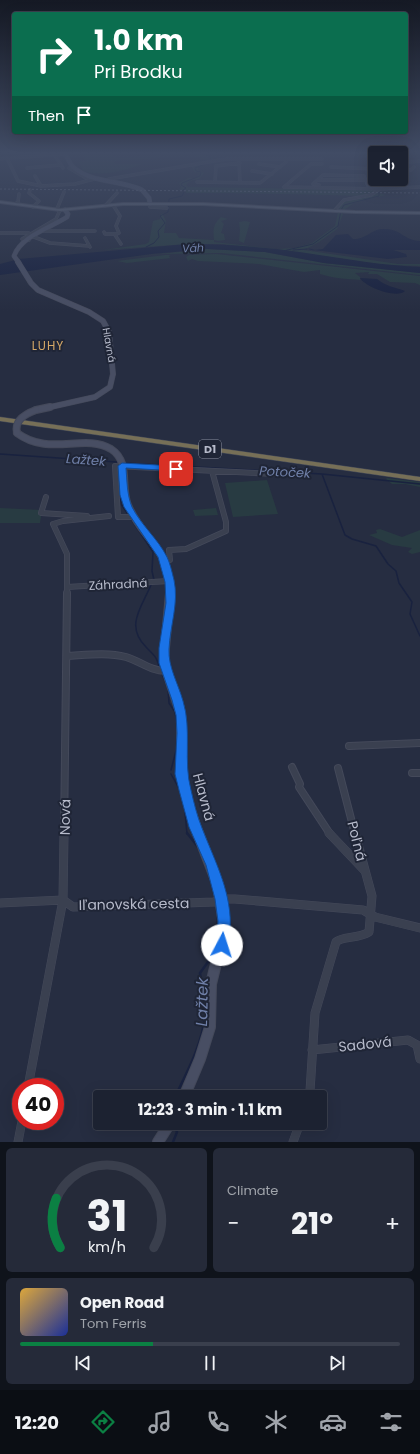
<!DOCTYPE html>
<meta charset="utf-8">
<style>
:root{--surface:#1c2231;--page:#252a39;--text:#f1f3f6;--muted:#a0a4ab;--line:#3a3f4d;--accent:#0b8043}
body{margin:0;font-family:Poppins,sans-serif;background:var(--page);color:var(--text);height:100vh;display:flex;flex-direction:column;font-size:15px;white-space:nowrap}
*{box-sizing:border-box;margin:0}
p{font-size:13px;color:var(--muted)}
.icon{flex:none;width:22px;height:22px;fill:none;stroke:currentColor;stroke-width:2;stroke-linecap:round;stroke-linejoin:round}
.map{position:relative;height:1142px;overflow:hidden}
.sheet{display:flex;flex-direction:column;gap:6px;padding:6px;background:#0f131b;flex:1}
.sheet>*{flex:none}
.hud{position:absolute;left:12px;top:12px;width:396px;height:122px;border-radius:4px;box-shadow:0 4px 16px #0002,0 0 0 1px var(--line);background:#0b6e4f;color:#fff;overflow:hidden}
.fabs{position:absolute;left:368px;top:146px;display:grid;gap:8px}
.fabs a{display:grid;place-items:center;width:40px;height:40px;border-radius:4px;background:var(--surface);box-shadow:0 4px 16px #0002,0 0 0 1px var(--line);font-size:20px}
.speed{position:absolute;left:12px;top:1078px;display:flex;gap:8px;font-size:20px;font-weight:700;text-align:center}
.speed>*{display:grid;place-content:center;width:52px;height:52px;border-radius:50%;background:var(--surface);box-shadow:0 4px 16px #0002,0 0 0 1px var(--line);line-height:1}
.speed .limit{border:6px solid #d22;background:#fff;color:#111}
.pin{position:absolute;display:grid;place-items:center;width:34px;height:34px;color:#fff;margin:-17px;border-radius:8px;box-shadow:0 2px 6px #0006}
.me{position:absolute;width:44px;margin:-22px;rotate:5deg;stroke-linejoin:round;filter:drop-shadow(0 0 3px #0008)}
.turn{display:flex;align-items:center;gap:14px;height:84px;padding:0 16px;font-size:18px}
.turn .icon{width:52px;height:52px;stroke-width:2.5}
.turn b{display:block;font-size:28px;line-height:34px}
.then{display:flex;align-items:center;height:38px;padding:0 16px;background:#0003;gap:8px;font-size:15px}
.big{font-size:30px;font-weight:700;line-height:1.1}
.sheet .widget{flex:1;display:flex;flex-direction:column;justify-content:center;gap:6px;min-width:0;padding:0 14px;border-radius:6px;background:var(--page)}
.sheet .dial{align-items:center;gap:0}
.dial svg{height:104px;overflow:visible;fill:none;stroke:var(--line);stroke-width:7;stroke-linecap:round;text-anchor:middle}
.dial text{fill:var(--text);stroke:none}
.song{display:flex;align-items:center;gap:12px}
.cover{width:48px;height:48px;border-radius:6px;background:linear-gradient(135deg,hsl(40 70% 55%),hsl(230 70% 35%))}
.played{height:4px;border-radius:2px;background:linear-gradient(90deg,var(--accent) 35%,var(--line) 35%)}
.keys{display:flex;justify-content:space-around;direction:ltr}
.heat{display:flex;justify-content:space-between;align-items:center;font-size:22px;direction:ltr}
.sheet .tiles{flex:1;display:grid;gap:6px;grid-template-columns:1fr 1fr}
.widget:last-child{grid-column:span 2}
.trip{position:absolute;left:93px;top:1090px;width:234px;height:40px;border-radius:4px;background:var(--surface);box-shadow:0 4px 16px #0002,0 0 0 1px var(--line);font-weight:700;line-height:40px;text-align:center}
.menu{display:flex;height:64px;justify-content:space-around;align-items:center;background:#0b0e14;color:var(--muted)}
.menu .icon{width:28px;height:28px}
.menu .active{color:var(--accent)}
.menu b{font-size:18px;color:var(--text)}
.map>svg:first-child{display:block}
.green{fill:#283b42}
.water{fill:#19223f}
.lines{fill:none;stroke-linecap:round;stroke-linejoin:round}
.stream-far2{stroke:#19223f;stroke-width:1}
.stream-far1{stroke:#19223f;stroke-width:1.5}
.stream{stroke:#19223f;stroke-width:2.5}
.street-far3-casing{stroke:#44495a;stroke-width:3.5}
.street-far2-casing{stroke:#44495a;stroke-width:6}
.street-far1-casing{stroke:#44495a;stroke-width:8}
.street-casing{stroke:#44495a;stroke-width:9}
.secondary-far4-casing{stroke:#44495a;stroke-width:5}
.secondary-far3-casing{stroke:#44495a;stroke-width:6}
.secondary-far2-casing{stroke:#44495a;stroke-width:8}
.secondary-far1-casing{stroke:#44495a;stroke-width:10}
.secondary-casing{stroke:#44495a;stroke-width:12}
.primary-casing{stroke:#44495a;stroke-width:2}
.highway-casing{stroke:#424858;stroke-width:1}
.street-far3{stroke:#3a4050;stroke-width:2.5}
.street-far2{stroke:#3a4050;stroke-width:4.5}
.street-far1{stroke:#3a4050;stroke-width:6}
.street{stroke:#3a4050;stroke-width:8}
.secondary-far4{stroke:#484e63;stroke-width:4}
.secondary-far3{stroke:#484e63;stroke-width:5}
.secondary-far2{stroke:#484e63;stroke-width:6}
.secondary-far1{stroke:#484e63;stroke-width:8}
.secondary{stroke:#484e63;stroke-width:10}
.primary{fill:#585f70;fill-rule:evenodd}
.highway{fill:#766f57;fill-rule:evenodd}
.rail{stroke:#5c6377;stroke-width:1;stroke-dasharray:2 2;stroke-linecap:butt}
.secondary-bridge-casing{stroke:#44495a;stroke-width:8;stroke-linecap:butt}
.secondary-bridge{stroke:#484e63;stroke-width:6}
.route{fill:#1a73e8;stroke:#114b97}
.labels{text-anchor:middle;dominant-baseline:central;stroke-width:4;stroke-linejoin:round;paint-order:stroke}
.far-street-label{font-size:10px;fill:#b7bbcb;stroke:#1f2536}
.far-water-label{font-size:11px;font-style:italic;fill:#7080a9;stroke:#1f2536}
.shield{fill:#1f2536;stroke:#898e9e;stroke-width:1}
.shield-label{font-size:11px;font-weight:bold;fill:#b7bbcb}
.far-quarter-label{font-size:12px;letter-spacing:1px;fill:#d5a867;stroke:#1f2536}
.street-label{font-size:12px;fill:#b7bbcb;stroke:#1f2536}
.water-label{font-size:13px;font-style:italic;fill:#7080a9;stroke:#1f2536}
.near-street-label{font-size:14px;fill:#b7bbcb;stroke:#1f2536}
.near-water-label{font-size:16px;font-style:italic;fill:#7080a9;stroke:#1f2536}
</style>
<div class="map">
<svg width="420" height="1142" viewBox="0 0 420 1142">
<rect width="100%" height="100%" fill="#262d41"/>
<path class="green" d="M72 151H112L114 157 120 158 156 155 158 154V151L163 154 179 152 177 151H225L209 152 208 154 215 160C204 162 198 157 189 153L182 156 160 155 161 158 115 161V164H142C124 171 98 178 80 170L82 169 79 162 86 160 79 152Z
M215 162 198 166V170L204 173 199 179 190 181 186 185 188 187 376 190C372 193 368 196 362 196 304 194 245 193 186 193V190H179L181 187 179 183 188 178H196L200 173 194 172 191 166Z
M379 193 386 195 354 203 344 210 339 209 341 203Z
M338 212 343 214 337 229 319 242 304 250 398 264H420V266L385 265 287 251 222 244H188L103 250 146 244 149 242 153 221 160 219 161 214 166 213 163 215 166 221 164 233H176L179 238 214 240V242L277 249 294 248 312 243 335 226Z
M221 217 228 219 221 221 224 224 221 233 224 234 225 240 218 241 214 240C213 230 213 224 221 217Z
M245 221 250 222 244 243 239 241 240 230 239 222Z
M207 249 265 252 324 263 420 273V275L221 253 162 254 112 259Z
M216 254 420 276V285L415 283 390 282 377 274H368L369 272 355 273 360 277V280C347 279 332 278 320 274V270L304 272 259 264 198 261 192 259 188 261 186 257 189 255Z
M165 255H170L169 257 171 258 127 263 117 261Z
M387 478 420 482V487L405 484H392L386 479Z
M267 480 278 514 233 517 225 483Z
M0 508 42 510 40 523H0Z
M216 508 218 515 195 516 193 510Z
M380 529 402 537 420 530V552L412 554 408 552 412 548 392 545 369 535 377 533 376 530Z"/>
<path class="water" d="M381 229C402 228 402 240 420 241V250H393L406 254 407 257 388 259 314 250 323 249 336 235 348 234 353 239C367 239 369 231 381 229Z
M188 244C218 244 247 246 277 249 325 255 372 265 420 267V273L324 263 265 252 207 249 151 254 0 275V264L19 259Z
M360 278 377 279C385 286 394 287 405 291 397 299 365 287 360 278Z"/>
<g class="lines">
<path class="stream-far2" d="M406 189 420 188
M183 190 186 188 181 185 182 183 200 176 201 172 196 171 195 168 213 161 210 159 211 157 204 154 211 151
M146 247 154 243 159 237 158 231 165 223 160 216 168 212 169 199 182 196 184 192
M309 249 314 250
M293 250 307 249
M283 251 313 244 338 226 341 210 344 205 379 196V191L382 190"/>
<path class="stream-far1" d="M0 454 117 462 121 504 153 552 152 571 154 580
M123 463 322 474 345 535 352 539 376 546 388 564 396 571 399 583 412 602 410 614 420 636
M322 474 420 484
M151 585C141 608 125 626 146 647 154 655 158 658 159 668
M162 674 168 688 169 703 175 712 177 723
M171 770 177 747
M171 774 181 792
M184 801 187 834"/>
<path class="stream" d="M187 833 198 847
M217 940 218 918
M175 1097C187 1072 202 1045 205 1016 206 1003 202 987 200 973L213 955
M173 1142 177 1132 175 1127"/>
<defs>
<path id="street-far3" d="M52 151 63 168
M11 158 65 154
M0 159 7 158 18 181 41 186
M239 161 240 183
M401 163 420 161
M259 164 280 167
M322 164H311L284 187 380 189
M331 167 375 169
M27 168 60 165
M74 168H69L86 178
M401 169 411 170 414 167
M252 171 272 174
M35 176 41 186 75 184 98 178
M109 179 226 159H322
M318 180H367
M197 182 260 183 286 162V159
M215 182 216 166 240 163
M319 185 313 184 323 175 364 176 368 186
M375 186H386
M384 188 391 179
M30 190 29 193 39 201 33 207
M15 204 18 202 19 194
M150 204V207L167 208
M113 205 120 216 116 226 119 233 115 235 121 244
M105 206 117 193
M57 209 64 192
M334 211 344 200 371 195 380 189 420 187
M43 231H95
M104 232 105 234H117
M0 233H29
M34 237 50 243 89 246
M85 238 90 247
M29 240 22 239 56 219 60 210"/>
<path id="street-far2" d="M46 497 41 513 87 516
M134 517H118L115 466 276 474
M165 563 170 560 169 550 186 549 226 531V522L212 471
M67 587 169 581
M67 594V554L53 524 63 521 109 516"/>
<path id="street-far1" d="M67 656C86 655 107 652 126 657 140 661 150 671 166 671
M349 746 420 743
M292 767 300 784 299 787 330 834
M338 768 355 834
M412 773H420
M64 834 67 593"/>
<path id="street" d="M329 833 364 870
M0 903 63 900 73 907 214 902 222 899H235L363 910 375 917 420 928
M312 1050 408 1040 417 1045 420 1059
M28 1087 63 900 64 833
M308 1097 310 1091 315 1013 336 942C342 936 358 939 369 932L372 896 355 833
M18 1142 22 1121
M293 1142 300 1123"/>
<path id="secondary-far4" d="M64 151C67 156 69 163 73 167 91 183 121 180 142 190
M143 191 149 198 150 204
M19 263 14 256C21 236 50 228 67 217L68 214 65 210"/>
<path id="secondary-far3" d="M18 262 31 283 38 290 89 312 103 321 109 332 113 374 110 387 95 397 46 408"/>
<path id="secondary-far2" d="M36 410 50 407
M17 433C49 457 84 433 111 449 131 462 120 487 128 505 143 541 170 547 170 594"/>
<path id="secondary-far1" d="M170 593 164 659 167 673 181 715V767L185 793 199 834"/>
<path id="secondary" d="M184 1097 200 1059 210 1027 211 984 222 939 224 924 218 885 198 833
M158 1142 170 1123"/>
<path id="primary" d="M0 201 60 209 123 203H203L355 211 420 212V214L355 213 203 205H123L60 211 0 203Z"/>
<path id="highway" d="M0 417 420 477V481L0 421Z"/>
</defs>
<use href="#street-far3" class="street-far3-casing"/>
<use href="#street-far2" class="street-far2-casing"/>
<use href="#street-far1" class="street-far1-casing"/>
<use href="#street" class="street-casing"/>
<use href="#secondary-far4" class="secondary-far4-casing"/>
<use href="#secondary-far3" class="secondary-far3-casing"/>
<use href="#secondary-far2" class="secondary-far2-casing"/>
<use href="#secondary-far1" class="secondary-far1-casing"/>
<use href="#secondary" class="secondary-casing"/>
<use href="#primary" class="primary-casing"/>
<use href="#highway" class="highway-casing"/>
<use href="#street-far3" class="street-far3"/>
<use href="#street-far2" class="street-far2"/>
<use href="#street-far1" class="street-far1"/>
<use href="#street" class="street"/>
<use href="#secondary-far4" class="secondary-far4"/>
<use href="#secondary-far3" class="secondary-far3"/>
<use href="#secondary-far2" class="secondary-far2"/>
<use href="#secondary-far1" class="secondary-far1"/>
<use href="#secondary" class="secondary"/>
<use href="#primary" class="primary"/>
<use href="#highway" class="highway"/>
<path class="rail" d="M0 189 420 193"/>
<defs>
<path id="secondary-bridge" d="M17 433C14 420 25 414 36 410"/>
</defs>
<use href="#secondary-bridge" class="secondary-bridge-casing"/>
<use href="#secondary-bridge" class="secondary-bridge"/>
</g>
<linearGradient id="sky" x2="0" y2="1"><stop stop-color="#151924"/><stop offset="0.49" stop-color="#414c65"/><stop offset="1" stop-color="#414c65" stop-opacity="0"/></linearGradient>
<rect width="420" height="311" fill="url(#sky)"/>
<path class="route" d="M122 463 176 466 180 469 176 471 126 468C127 481 127 495 132 507 141 525 158 539 167 557 170 563 172 572 174 580 179 603 170 626 169 649 168 667 178 683 183 701 192 730 183 761 191 790 194 803 197 816 202 828 215 862 233 894 230 932 229 938 230 944 227 949L222 951 217 949 216 945 218 921 215 899 206 865 189 827 179 790 175 774 177 733 176 715 172 700 159 663V648L166 603 165 582 158 557 124 507 120 495 118 466Z"/>
<g class="labels">
<g class="far-street-label">
<text transform="translate(109 345) rotate(80)">Hlavná</text>
</g>
<g class="far-water-label">
<text transform="translate(193 248) rotate(-3)">Váh</text>
</g>
<rect class="shield" x="199" y="440" width="22" height="18" rx="3"/>
<g class="shield-label">
<text x="210" y="449">D1</text>
</g>
<g class="far-quarter-label">
<text x="48" y="345">LUHY</text>
</g>
<g class="street-label">
<text transform="translate(118 584) rotate(-3)">Záhradná</text>
</g>
<g class="water-label">
<text transform="translate(86 460) rotate(4)">Lažtek</text>
<text transform="translate(285 472) rotate(3)">Potoček</text>
</g>
<g class="near-street-label">
<text transform="translate(204 797) rotate(75)">Hlavná</text>
<text transform="translate(65 817) rotate(-89)">Nová</text>
<text transform="translate(357 841) rotate(76)">Poľná</text>
<text transform="translate(134 904) rotate(-1)">Iľanovská cesta</text>
<text transform="translate(365 1044) rotate(-6)">Sadová</text>
</g>
<g class="near-water-label">
<text transform="translate(202 1002) rotate(-89)">Lažtek</text>
</g>
</g>
</svg>
<div class="fabs">
<a><svg class="icon" aria-label="sound" viewBox="0 0 24 24"><path d="M4 9h4l5-4v14l-5-4H4zM17 9q2 3 0 6"/></svg></a>
</div>
<div class="speed"><div class="limit">40</div></div>
<div class="pin" style="left:176px;top:469px;background:#d93025"><svg class="icon" aria-label="arrive" viewBox="0 0 24 24"><path d="M6 21V4h12l-3 4 3 4H6"/></svg></div>
<svg class="me" style="left:222px;top:945px" viewBox="-20 -20 40 40"><circle r="19" fill="#fff"/><path d="M0-13L10 11 0 6-10 11z" fill="#1a73e8"/></svg>
<div class="trip">12:23 · 3 min · 1.1 km</div>
<div class="hud">
<div class="turn"><svg class="icon" aria-label="right" viewBox="0 0 24 24"><path d="M7 20v-9h11M14 6l5 5-5 5"/></svg><div><b>1.0 km</b>Pri Brodku</div></div>
<div class="then">Then<svg class="icon" aria-label="arrive" viewBox="0 0 24 24"><path d="M6 21V4h12l-3 4 3 4H6"/></svg></div>
</div>
</div>
<section class="sheet">
<div class="tiles">
<div class="widget dial"><svg viewBox="0 0 100 80">
<path d="M14 69A42 42 0 1 1 86 69"/>
<path d="M14 69A42 42 0 0 1 11 31" stroke="#0b8043"/>
<text x="50" y="56" font-size="32" font-weight="700">31</text>
<text x="50" y="72" font-size="11">km/h</text>
</svg></div>
<div class="widget"><p>Climate</p>
<div class="heat"><a>−</a><b class="big">21°</b><a>+</a></div>
</div>
<div class="widget">
<div class="song"><i class="cover"></i><div><b>Open Road</b><p>Tom Ferris</p></div></div>
<div class="played"></div>
<div class="keys"><svg class="icon" aria-label="previous" viewBox="0 0 24 24"><path d="M18 5L8 12l10 7zM5 5v14"/></svg><svg class="icon" aria-label="pause" viewBox="0 0 24 24"><path d="M8 5v14M16 5v14"/></svg><svg class="icon" aria-label="next" viewBox="0 0 24 24"><path d="M6 5l10 7-10 7zM19 5v14"/></svg></div>
</div>
</div>
</section>
<nav class="menu">
<b>12:20</b>
<svg class="icon active" aria-label="directions" viewBox="0 0 24 24"><path d="M12 3l9 9-9 9-9-9zM9 14v-3h6M13 9l2 2-2 2"/></svg>
<svg class="icon" aria-label="music" viewBox="0 0 24 24"><path d="M9 18V5l10-2v13"/><circle cx="6" cy="18" r="3"/><circle cx="16" cy="16" r="3"/></svg>
<svg class="icon" aria-label="phone" viewBox="0 0 24 24"><path d="M5 4h4l2 5-3 2q2 4 5 5l2-3 5 2v4C11 20 4 13 5 4z"/></svg>
<svg class="icon" aria-label="climate" viewBox="0 0 24 24"><path d="M12 3v18M4 7l16 10M4 17L20 7"/></svg>
<svg class="icon" aria-label="car" viewBox="0 0 24 24"><path d="M5 17H2v-5l4-1 3-4h7l3 4 3 1v5h-3M9 17h6M6 11h13"/><circle cx="7" cy="17" r="2"/><circle cx="17" cy="17" r="2"/></svg>
<svg class="icon" aria-label="filters" viewBox="0 0 24 24"><path d="M4 7h16M4 17h16"/><circle cx="9" cy="7" r="2"/><circle cx="15" cy="17" r="2"/></svg>
</nav>
